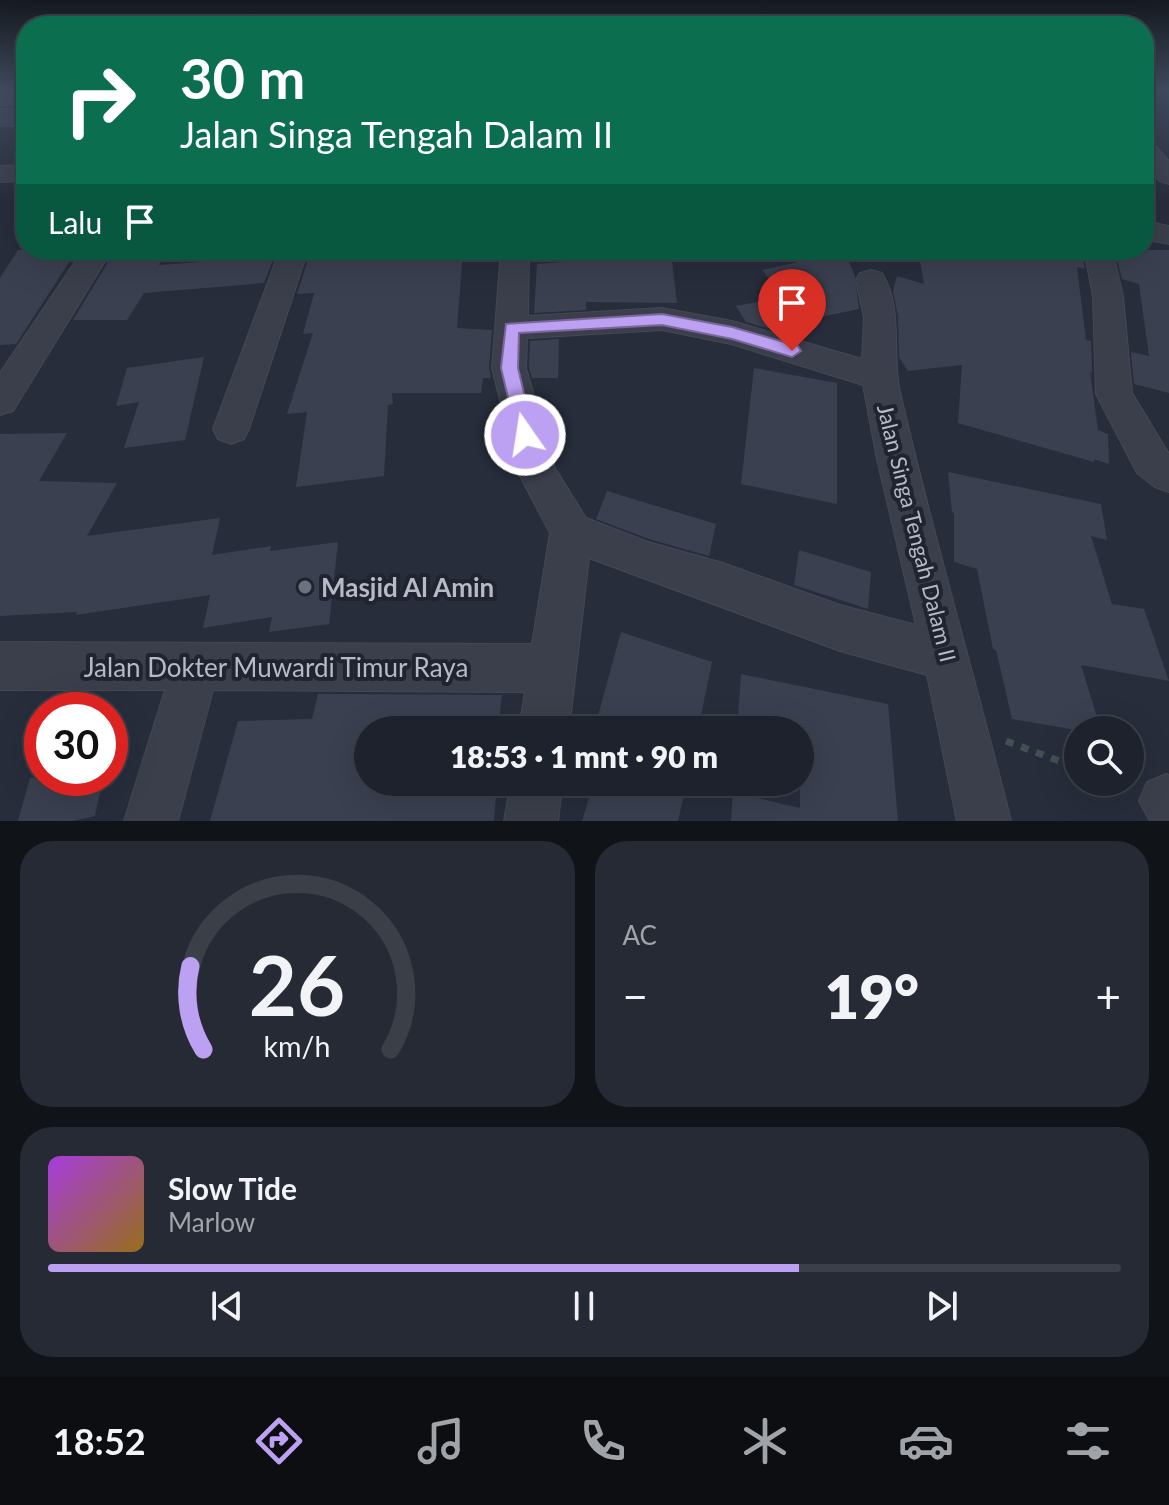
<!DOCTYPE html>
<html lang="id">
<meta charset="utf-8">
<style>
:root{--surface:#1d222c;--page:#252a34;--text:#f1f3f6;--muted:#a0a4a9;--line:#3b3f48;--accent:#bca0f2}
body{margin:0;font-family:Lato,sans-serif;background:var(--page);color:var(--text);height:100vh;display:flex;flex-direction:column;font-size:30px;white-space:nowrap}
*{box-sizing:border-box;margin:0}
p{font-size:26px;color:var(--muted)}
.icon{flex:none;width:44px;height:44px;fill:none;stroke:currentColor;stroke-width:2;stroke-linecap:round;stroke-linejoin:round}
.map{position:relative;height:821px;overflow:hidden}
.details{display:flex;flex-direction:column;gap:20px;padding:20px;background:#101318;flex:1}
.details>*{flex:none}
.top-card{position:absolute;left:16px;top:16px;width:1138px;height:244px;border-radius:32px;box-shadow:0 8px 32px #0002,0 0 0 2px var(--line);background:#0b6e4f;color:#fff;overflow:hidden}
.tools{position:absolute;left:1064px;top:716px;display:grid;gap:16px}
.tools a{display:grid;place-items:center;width:80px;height:80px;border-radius:50%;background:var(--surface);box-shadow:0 8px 32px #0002,0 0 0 2px var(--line);font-size:40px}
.speed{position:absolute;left:24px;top:692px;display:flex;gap:16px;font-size:40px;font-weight:700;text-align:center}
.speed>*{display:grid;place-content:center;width:104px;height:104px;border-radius:50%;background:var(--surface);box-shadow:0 8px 32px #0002,0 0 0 2px var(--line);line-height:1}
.speed .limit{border:12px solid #d22;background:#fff;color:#111}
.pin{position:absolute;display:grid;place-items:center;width:68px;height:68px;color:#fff;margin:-82px -34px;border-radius:50% 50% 50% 0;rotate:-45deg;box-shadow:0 0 8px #0007}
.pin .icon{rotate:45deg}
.me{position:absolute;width:88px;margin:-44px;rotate:347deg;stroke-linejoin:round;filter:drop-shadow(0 0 6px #0008)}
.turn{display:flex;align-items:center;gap:28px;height:168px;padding:0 32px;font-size:36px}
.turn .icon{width:104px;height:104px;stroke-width:2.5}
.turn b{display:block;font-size:56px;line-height:68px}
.then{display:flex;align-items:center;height:76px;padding:0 32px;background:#0003;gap:16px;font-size:30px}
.big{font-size:60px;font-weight:800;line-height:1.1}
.details .widget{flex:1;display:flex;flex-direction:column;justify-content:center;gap:12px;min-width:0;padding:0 28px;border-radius:32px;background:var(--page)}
.details .dial{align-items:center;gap:0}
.dial svg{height:208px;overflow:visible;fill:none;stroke:var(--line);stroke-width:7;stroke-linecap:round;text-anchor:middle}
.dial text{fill:var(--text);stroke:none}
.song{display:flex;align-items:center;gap:24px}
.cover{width:96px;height:96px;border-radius:12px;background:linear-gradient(135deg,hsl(280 70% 55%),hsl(40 70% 35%))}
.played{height:8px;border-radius:4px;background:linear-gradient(90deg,var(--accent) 70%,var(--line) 70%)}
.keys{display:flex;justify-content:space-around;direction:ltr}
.heat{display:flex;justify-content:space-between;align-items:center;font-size:44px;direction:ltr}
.details .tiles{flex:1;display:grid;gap:20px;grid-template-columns:1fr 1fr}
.widget:last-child{grid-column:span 2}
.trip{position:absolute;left:354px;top:716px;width:460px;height:80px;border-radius:40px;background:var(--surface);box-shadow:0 8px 32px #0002,0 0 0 2px var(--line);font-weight:800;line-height:80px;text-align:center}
.dock{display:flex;height:128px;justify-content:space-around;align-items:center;background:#0c0e12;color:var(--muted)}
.dock .icon{width:56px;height:56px}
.dock .on{color:var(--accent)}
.dock b{font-size:36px;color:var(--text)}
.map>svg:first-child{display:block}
.building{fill:#3a4050}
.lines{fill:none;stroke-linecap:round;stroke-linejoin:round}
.minor-casing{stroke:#444854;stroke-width:2}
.path{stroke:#425054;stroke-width:7;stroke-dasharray:8 8;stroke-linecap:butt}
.minor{fill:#3b3f4b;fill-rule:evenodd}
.route{fill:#bca0f2;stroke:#7a689d;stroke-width:2}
.worship-dot{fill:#6b7280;stroke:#202430;stroke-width:3}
.labels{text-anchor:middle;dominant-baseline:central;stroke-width:8;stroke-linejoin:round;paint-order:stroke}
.street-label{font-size:22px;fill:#b7bac6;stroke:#202430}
.near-poi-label{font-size:26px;font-weight:bold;fill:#b7bac6;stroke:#202430;text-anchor:start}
.near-street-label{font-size:26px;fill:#b7bac6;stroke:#202430}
</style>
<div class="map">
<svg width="1169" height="821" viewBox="0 0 1169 821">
<rect width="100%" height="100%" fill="#272d3b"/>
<path class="building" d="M0 108H26V127H0Z
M18 250H77L16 344 0 345V278Z
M311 250H463L457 328 492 330 489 368 491 378H483L481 393H392L393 404 388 405 384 476 296 487 307 412 287 414 313 333 303 334 314 293 297 294Z
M813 250H844L855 276 859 309 767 328 746 322 736 306 783 297 762 270 816 258Z
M918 250H1081L1085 269 1077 267 1086 340 1091 341 1092 373 1090 372 1098 430 1108 434 1109 464 1094 459V462L958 423 962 365 908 371 899 357 898 316 893 291 897 276 924 284Z
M1115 250H1169V393L1134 384 1131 352 1149 356 1139 284 1122 279Z
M166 252 159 265 274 257 264 283 144 293 127 320H73L113 254Z
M629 252H671L677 303 586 302V310L534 313 537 264 629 257Z
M559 339 558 378H532L529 368 530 341Z
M204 357 185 440 124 448 139 402 116 406 127 368Z
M754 368 837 383V504L741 484Z
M67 433 39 481 117 483 87 536 220 518 212 555 271 546 270 551 338 542 329 624 269 632 272 617 203 628 210 595 76 615 77 612 0 616V434Z
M948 472 1101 504 1107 540 1091 536 1112 604 1144 609 1169 681 1081 665 1101 730H1076L1012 719 996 650 993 649 977 569 954 562V513L952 512Z
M607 491 716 524 709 556 649 539 596 519Z
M799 550 871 572 868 609 794 585Z
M621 632 712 662 698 730H594Z
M741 674 888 704 898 821H731L733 792 800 808V730H737Z
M318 694 502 695 499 720 382 716 379 730H368V782H497L494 821H210L238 721 312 719Z
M30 778H103L95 816 73 821H18Z
M594 782H687L678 821H582Z"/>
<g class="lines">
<defs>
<path id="minor" d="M0 91H26V105H0Z
M1144 141 1153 143 1169 161V184L1160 181 1144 163Z
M26 165V181L0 182V166Z
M1144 221 1169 226V244L1144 239Z
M83 250H112L13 411 0 415V373Z
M280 250H308L249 429 244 439 231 444 218 439 213 429Z
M501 250H529L528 316 662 308 732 321 862 359 864 318 856 280 860 273 871 270 882 273C904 309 891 353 900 392 933 536 975 677 1011 821H957L927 675 840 651 589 558 569 730H519L525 692 213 690 178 821H124L165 690H0V642L532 644 550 533 518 472 492 368ZM662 330 731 344 863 385 877 459 916 625 840 605 723 563 648 542 586 518 555 468 526 368 527 338Z
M1084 250H1112L1123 296 1132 393 1169 454V492L1155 487 1137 473 1096 394 1093 296Z
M1166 774 1169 775V821H1150L1139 801 1147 782Z
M511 782H563L558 821H504Z"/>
</defs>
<use href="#minor" class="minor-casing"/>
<path class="path" d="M1006 741 1078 768
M1116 782 1130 787"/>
<use href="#minor" class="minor"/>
</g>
<linearGradient id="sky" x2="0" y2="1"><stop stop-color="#151920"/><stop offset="0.44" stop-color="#414c60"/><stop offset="1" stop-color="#414c60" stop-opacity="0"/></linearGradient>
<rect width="1169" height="204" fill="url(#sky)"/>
<path class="route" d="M662 314 732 327 798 346 801 351 792 357 732 339 662 325 519 333 518 368 534 435 531 440H518L501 368 506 324Z"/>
<circle class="worship-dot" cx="305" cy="587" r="8"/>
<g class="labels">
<g class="street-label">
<text transform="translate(917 533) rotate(76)">Jalan Singa Tengah Dalam II</text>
</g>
<g class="near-poi-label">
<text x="321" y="587">Masjid Al Amin</text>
</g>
<g class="near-street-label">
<text x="276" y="667">Jalan Dokter Muwardi Timur Raya</text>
</g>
</g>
</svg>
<div class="tools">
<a><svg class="icon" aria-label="search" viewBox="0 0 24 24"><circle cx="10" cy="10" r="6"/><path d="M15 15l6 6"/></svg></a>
</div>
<div class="speed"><div class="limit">30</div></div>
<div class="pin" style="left:792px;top:351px;background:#d93025"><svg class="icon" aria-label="arrive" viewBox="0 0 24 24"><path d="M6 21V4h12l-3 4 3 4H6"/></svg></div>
<svg class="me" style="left:525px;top:435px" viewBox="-20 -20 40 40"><circle r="17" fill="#bca0f2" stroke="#fff" stroke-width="3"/><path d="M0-11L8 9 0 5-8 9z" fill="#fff"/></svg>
<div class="trip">18:53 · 1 mnt · 90 m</div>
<div class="top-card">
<div class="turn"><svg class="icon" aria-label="right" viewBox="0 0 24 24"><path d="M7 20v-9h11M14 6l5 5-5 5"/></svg><div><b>30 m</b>Jalan Singa Tengah Dalam II</div></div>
<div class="then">Lalu<svg class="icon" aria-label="arrive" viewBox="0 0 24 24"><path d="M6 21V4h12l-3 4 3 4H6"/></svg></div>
</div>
</div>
<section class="details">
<div class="tiles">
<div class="widget dial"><svg viewBox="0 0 100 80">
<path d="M14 69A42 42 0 1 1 86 69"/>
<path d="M14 69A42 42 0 0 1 9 37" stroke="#bca0f2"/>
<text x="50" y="56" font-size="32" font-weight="700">26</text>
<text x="50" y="72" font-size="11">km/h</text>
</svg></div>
<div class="widget"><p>AC</p>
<div class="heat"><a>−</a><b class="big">19°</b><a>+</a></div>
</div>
<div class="widget">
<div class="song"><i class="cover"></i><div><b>Slow Tide</b><p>Marlow</p></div></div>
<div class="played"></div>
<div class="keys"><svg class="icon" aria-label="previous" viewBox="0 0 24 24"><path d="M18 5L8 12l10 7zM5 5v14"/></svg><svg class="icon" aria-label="pause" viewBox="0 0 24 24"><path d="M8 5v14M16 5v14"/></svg><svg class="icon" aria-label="next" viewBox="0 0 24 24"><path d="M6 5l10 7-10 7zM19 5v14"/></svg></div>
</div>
</div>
</section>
<nav class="dock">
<b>18:52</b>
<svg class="icon on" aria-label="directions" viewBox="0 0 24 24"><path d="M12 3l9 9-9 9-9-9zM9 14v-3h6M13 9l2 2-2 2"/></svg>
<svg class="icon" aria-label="music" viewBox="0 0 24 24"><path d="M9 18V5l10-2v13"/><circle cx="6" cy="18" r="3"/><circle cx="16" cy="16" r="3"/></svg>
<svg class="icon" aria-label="phone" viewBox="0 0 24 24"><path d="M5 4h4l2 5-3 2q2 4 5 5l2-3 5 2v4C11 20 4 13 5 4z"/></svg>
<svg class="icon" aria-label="climate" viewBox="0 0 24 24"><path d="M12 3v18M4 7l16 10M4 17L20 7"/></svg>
<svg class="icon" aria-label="car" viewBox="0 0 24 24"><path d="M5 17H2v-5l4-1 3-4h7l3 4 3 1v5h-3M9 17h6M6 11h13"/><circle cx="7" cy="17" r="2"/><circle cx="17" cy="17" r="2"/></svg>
<svg class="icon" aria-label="filters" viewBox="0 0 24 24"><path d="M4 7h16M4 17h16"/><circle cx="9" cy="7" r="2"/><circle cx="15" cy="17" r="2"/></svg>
</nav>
